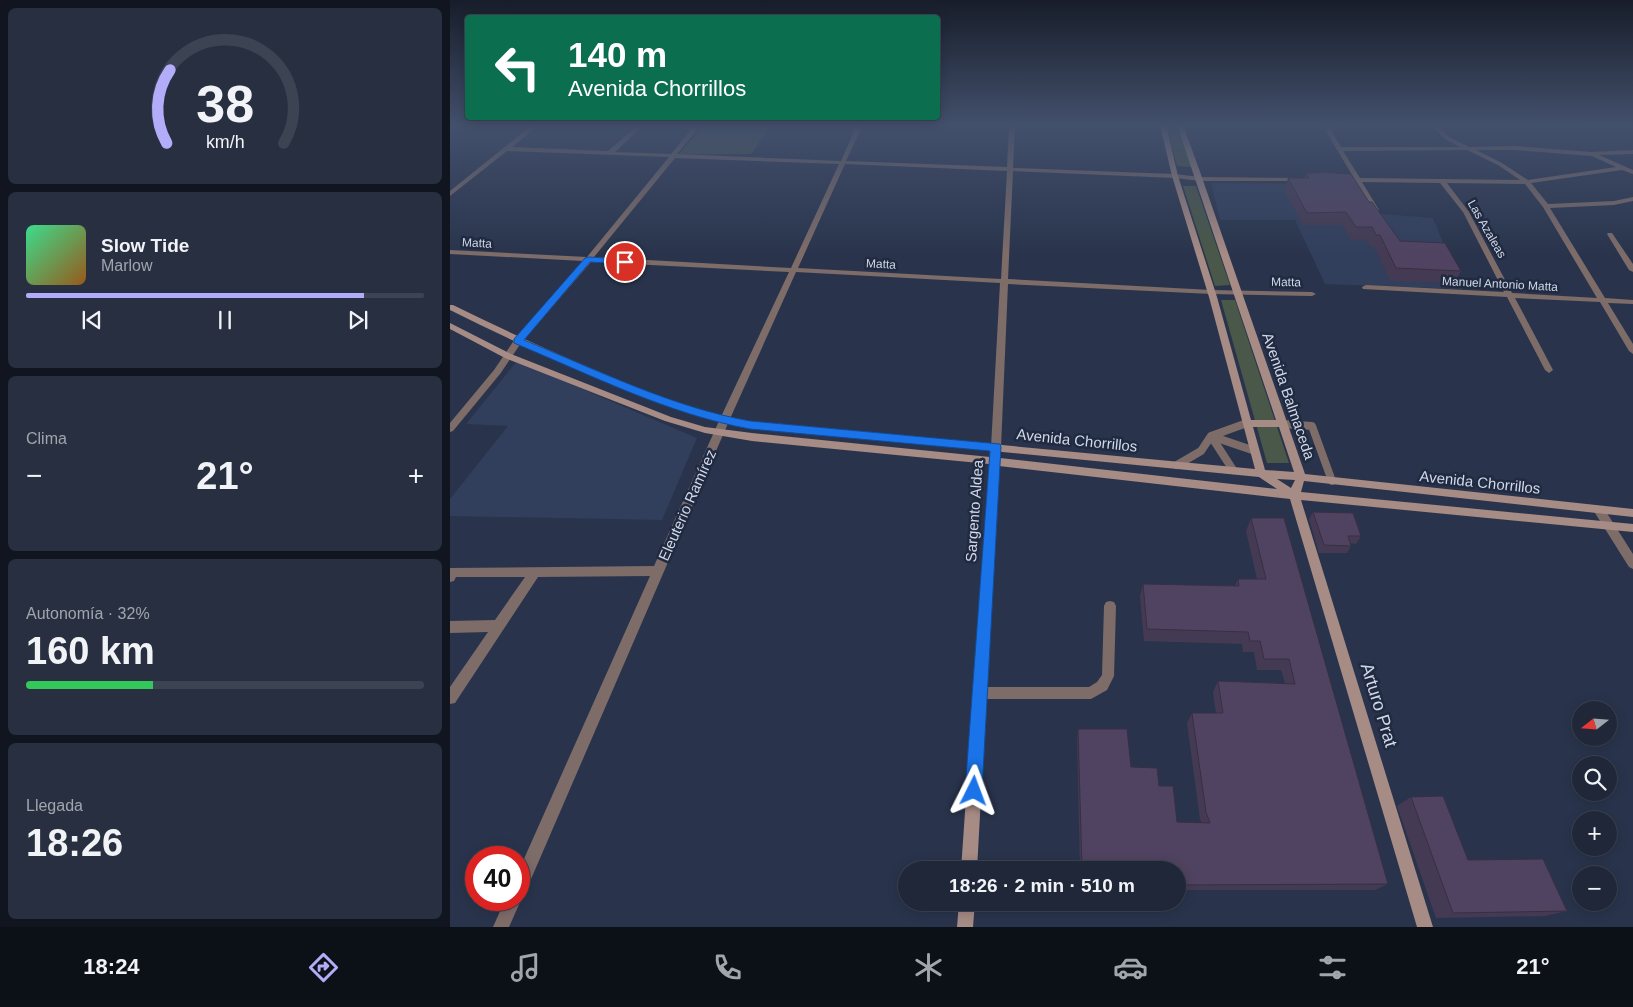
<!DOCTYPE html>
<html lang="es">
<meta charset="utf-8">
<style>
:root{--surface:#1f2739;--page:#272f41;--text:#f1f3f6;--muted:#a1a5ae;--line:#3c4453;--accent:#b3adf9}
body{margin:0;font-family:Arial,sans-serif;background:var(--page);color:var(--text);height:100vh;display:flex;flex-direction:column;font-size:19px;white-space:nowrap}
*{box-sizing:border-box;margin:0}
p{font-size:16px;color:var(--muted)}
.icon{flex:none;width:28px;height:28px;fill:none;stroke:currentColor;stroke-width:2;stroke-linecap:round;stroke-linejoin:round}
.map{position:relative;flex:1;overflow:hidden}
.sheet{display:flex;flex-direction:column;gap:8px;padding:8px;background:#11151f;width:450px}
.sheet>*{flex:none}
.guide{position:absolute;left:15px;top:15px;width:475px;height:105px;border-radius:5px;box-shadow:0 2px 12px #0003,0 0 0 1px var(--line);background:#0b6e4f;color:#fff;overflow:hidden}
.needle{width:32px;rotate:253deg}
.buttons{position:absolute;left:1122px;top:701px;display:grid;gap:10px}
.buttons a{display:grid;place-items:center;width:45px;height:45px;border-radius:50%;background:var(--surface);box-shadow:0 2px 12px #0003,0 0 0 1px var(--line);font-size:25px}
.speed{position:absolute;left:15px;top:846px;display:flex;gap:10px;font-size:25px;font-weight:700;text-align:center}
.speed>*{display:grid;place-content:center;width:65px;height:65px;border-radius:50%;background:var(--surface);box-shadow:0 2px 12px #0003,0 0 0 1px var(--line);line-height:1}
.speed .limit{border:8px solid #d22;background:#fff;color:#111}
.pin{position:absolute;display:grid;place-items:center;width:42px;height:42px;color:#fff;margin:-21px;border:2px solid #fff;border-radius:50%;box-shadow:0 1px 5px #0007}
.me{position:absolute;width:55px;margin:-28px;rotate:3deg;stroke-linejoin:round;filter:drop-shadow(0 0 4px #0008)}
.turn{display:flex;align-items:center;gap:18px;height:105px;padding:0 20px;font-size:22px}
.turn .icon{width:65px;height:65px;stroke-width:2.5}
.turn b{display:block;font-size:35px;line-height:42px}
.big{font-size:38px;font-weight:600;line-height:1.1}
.sheet .widget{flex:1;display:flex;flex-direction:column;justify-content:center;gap:8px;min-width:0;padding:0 18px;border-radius:8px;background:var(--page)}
.sheet .dial{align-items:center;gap:0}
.dial svg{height:130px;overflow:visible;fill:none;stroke:var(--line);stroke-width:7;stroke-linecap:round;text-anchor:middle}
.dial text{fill:var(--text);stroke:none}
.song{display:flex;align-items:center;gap:15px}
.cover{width:60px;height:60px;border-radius:8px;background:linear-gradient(135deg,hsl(150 70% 55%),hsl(30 70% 35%))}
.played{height:5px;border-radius:2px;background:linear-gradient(90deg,var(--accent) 85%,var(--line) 85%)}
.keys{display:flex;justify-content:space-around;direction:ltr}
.heat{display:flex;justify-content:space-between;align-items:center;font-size:28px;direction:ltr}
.charge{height:8px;border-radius:4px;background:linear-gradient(90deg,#34c759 32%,var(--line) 0)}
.trip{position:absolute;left:448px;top:861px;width:288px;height:50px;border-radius:25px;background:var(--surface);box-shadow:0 2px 12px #0003,0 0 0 1px var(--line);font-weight:600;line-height:50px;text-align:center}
.menu{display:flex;height:80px;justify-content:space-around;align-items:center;background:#0c1017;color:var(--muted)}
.menu .icon{width:35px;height:35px}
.menu .current{color:var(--accent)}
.menu b{font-size:22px;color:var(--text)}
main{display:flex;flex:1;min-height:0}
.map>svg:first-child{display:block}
.built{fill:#313e5c}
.green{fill:#495848}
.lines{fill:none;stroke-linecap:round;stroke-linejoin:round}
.lane{stroke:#7e6c69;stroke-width:8}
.street{fill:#7e6c69;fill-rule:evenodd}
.secondary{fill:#a78b85;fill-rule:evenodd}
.wall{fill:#453a53}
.building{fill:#504361;stroke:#382f44}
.route{fill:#1a73e8;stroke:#114b97}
.labels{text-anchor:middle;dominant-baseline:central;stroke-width:5;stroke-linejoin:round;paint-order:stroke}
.far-street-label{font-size:12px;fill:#d1d8e8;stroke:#202a41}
.street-label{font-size:15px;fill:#d1d8e8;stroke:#202a41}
.near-street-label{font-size:18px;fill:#d1d8e8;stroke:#202a41}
</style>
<main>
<section class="sheet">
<div class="widget dial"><svg viewBox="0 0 100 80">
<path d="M14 69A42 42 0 1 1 86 69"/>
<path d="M14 69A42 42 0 0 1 16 24" stroke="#b3adf9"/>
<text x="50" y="56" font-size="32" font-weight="700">38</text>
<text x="50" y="72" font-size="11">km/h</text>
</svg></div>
<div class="widget">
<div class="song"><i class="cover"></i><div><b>Slow Tide</b><p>Marlow</p></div></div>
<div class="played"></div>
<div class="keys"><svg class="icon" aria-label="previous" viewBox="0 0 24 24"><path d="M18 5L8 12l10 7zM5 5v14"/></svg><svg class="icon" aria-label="pause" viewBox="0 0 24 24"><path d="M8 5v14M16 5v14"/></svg><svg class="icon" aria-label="next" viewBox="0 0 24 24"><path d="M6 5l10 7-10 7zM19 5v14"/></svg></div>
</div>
<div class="widget"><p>Clima</p>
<div class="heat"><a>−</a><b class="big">21°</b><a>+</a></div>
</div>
<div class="widget"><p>Autonomía · 32%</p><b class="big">160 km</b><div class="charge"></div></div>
<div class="widget"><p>Llegada</p><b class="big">18:26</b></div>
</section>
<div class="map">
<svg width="1183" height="927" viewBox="0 0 1183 927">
<rect width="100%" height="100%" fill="#29344c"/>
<path class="built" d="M761 183 896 184 920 213 983 218 1012 289 875 284 845 220H770Z
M67 361 247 438 212 520 0 516V499L58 426 16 424Z"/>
<path class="green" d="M254 125H322L301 154H229Z
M716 125H727L742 167 727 166Z
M733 186H746L780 285 765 286Z
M771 300H785L839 463H817Z"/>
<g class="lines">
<path class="lane" d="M833 424 862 426 882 481
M761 436 805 451
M761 436 783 470
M727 465 751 451 761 436 797 423"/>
<path class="street" d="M82 125H89L62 147 158 151 188 125H194L165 152 221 154 245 125H251L227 154 391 161 407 125H413L396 161 557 167 559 125H565L563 168 725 174 750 177 851 178 853 179V181H750L725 178 563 171 558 279 761 290 862 292 866 294 862 296 761 294 558 284 551 447 546 451 541 447 550 283 346 272 279 421 75 893 69 895V870L200 576 88 577 5 703 0 704V687L38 632 0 633V621L45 620 75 577H6L4 581 0 582V568L204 566 269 421 339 272 141 262 71 343 50 374 3 431 0 432V423L44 370 65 339 133 261 0 254V250L137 257 219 157 57 151 0 196V191ZM225 158 389 164 341 268 144 257ZM395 164 557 171 551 279 348 268Z
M872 125H878L891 147H1010L995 139 983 127H897L894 125H1131L1128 127H989L999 137 1019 147 1065 146 1142 152 1183 150V154L1149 155 1183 170V174L1172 170 1081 183 1098 204 1164 201 1183 197V201L1164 205 1100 208 1155 298 1183 300V304L1158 303 1183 344V354L1179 351 1150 302 1065 298 1103 370 1099 373 1095 370 1057 297 913 289 912 287 916 285 1054 292 1013 212 990 183 912 182 929 210 924 211 906 182H893L890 180 893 178H904ZM1017 150 1048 165 1070 180 910 178 893 151ZM1026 150H1065L1142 156 1166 167 1078 180 1052 163ZM997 183 1075 184 1093 207 1147 298 1062 293 1019 212Z
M1158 233H1162L1183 264V272L1179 270 1157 234Z
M1149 506 1153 507 1183 554V569L1179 567 1145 513 1144 510 1145 507Z
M660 601 664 602 666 606 664 676 657 690 641 699H529L524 698 522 693 524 688 529 687H639L647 682 652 675 654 606 656 602Z
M69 895 71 900 59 927H43L55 900H69Z"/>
<path class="secondary" d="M710 125H716L728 176 767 297 801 420H826L727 125H733L749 169 855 474 1183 509V517L854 481 851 492 1183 524V532L851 500 983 927H967L840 499 549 466 527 870H511L539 464 302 441 255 433 215 421 55 358 0 329V323L61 354 221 417 255 427 302 433 540 457 541 453H549L550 458 827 489 809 477 287 426C239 416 195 398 150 379 99 357 49 335 0 310V305H3C53 330 105 353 157 375 199 393 242 410 287 420L805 469 759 297 722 176ZM803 427H829L844 472 815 470ZM827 479 845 480 841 488Z
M509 902H525L523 927H507Z"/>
</g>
<path class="wall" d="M869 172 919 202 950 241 1011 271 1004 283 940 281 925 247H921L916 240H901L892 225H853L834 190 838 178H855L856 173H869Z
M863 512 911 536 906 544 900 543 901 546 897 553H869L859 519Z
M801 518 938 884 925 890H726V870H630L627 739 628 729 681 767 709 786 727 822 752 823 750 819 737 723 742 713H766L763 692 768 681 835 683 831 670H807L804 652H793L792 644 694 641 690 596 693 584 785 586 788 579H807L796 531Z
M961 797 1018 860 1117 911 1095 916 986 918 947 806Z"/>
<path class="building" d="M869 172 901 174 919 202H922L950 241 995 243 1011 271 946 268 930 235H926L922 227H906L896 212 857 213 838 178H859L856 173H870Z
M863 512 903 513 911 536H898L901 546 874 545Z
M801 518H834L938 884 726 885V870H632L628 729H677L681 767 707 768 709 786H723L727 822 760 823 756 812 742 713H773L768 681 845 684 839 659H814L810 641H800L798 632 697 629 693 584 789 586 788 579H816Z
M993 796 1018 860 1093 859 1117 911 1003 913 961 797Z"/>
<linearGradient id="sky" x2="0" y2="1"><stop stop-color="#171d2a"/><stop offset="0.49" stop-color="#43506c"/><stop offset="1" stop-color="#43506c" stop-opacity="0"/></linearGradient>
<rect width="1183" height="255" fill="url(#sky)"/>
<path class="route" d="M138 257 175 259 179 262 175 264 140 262 74 340C147 370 222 407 300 421L550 444 551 447 532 791 529 797 524 799 518 797 515 791 540 451 300 429C218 414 141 375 64 343V339L135 258Z"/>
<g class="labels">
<g class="far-street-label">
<text transform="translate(1037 229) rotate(60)">Las Azaleas</text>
<text transform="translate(27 243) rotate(3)">Matta</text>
<text transform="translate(431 264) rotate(3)">Matta</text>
<text transform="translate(836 282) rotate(1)">Matta</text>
<text transform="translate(1050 284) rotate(3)">Manuel Antonio Matta</text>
</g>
<g class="street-label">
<text transform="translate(839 396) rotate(71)">Avenida Balmaceda</text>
<text transform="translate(627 440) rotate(6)">Avenida Chorrillos</text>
<text transform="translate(1030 482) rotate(6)">Avenida Chorrillos</text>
<text transform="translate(237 505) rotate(-66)">Eleuterio Ramírez</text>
<text transform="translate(524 511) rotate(-86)">Sargento Aldea</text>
</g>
<g class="near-street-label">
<text transform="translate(929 705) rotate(73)">Arturo Prat</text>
</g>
</g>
</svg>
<div class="buttons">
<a><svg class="needle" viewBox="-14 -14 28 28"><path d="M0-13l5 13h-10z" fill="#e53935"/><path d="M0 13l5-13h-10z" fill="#a1a5ae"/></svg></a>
<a><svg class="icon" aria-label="search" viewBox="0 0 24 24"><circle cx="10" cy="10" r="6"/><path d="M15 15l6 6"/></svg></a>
<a>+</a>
<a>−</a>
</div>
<div class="speed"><div class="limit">40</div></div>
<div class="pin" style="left:175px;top:262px;background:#d93025"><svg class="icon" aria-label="arrive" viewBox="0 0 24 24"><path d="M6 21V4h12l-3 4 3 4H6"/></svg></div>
<svg class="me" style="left:524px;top:791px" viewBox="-20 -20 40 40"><path d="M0-17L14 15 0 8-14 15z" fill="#1a73e8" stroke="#fff" stroke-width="4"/></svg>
<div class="trip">18:26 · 2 min · 510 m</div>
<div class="guide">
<div class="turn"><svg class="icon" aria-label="left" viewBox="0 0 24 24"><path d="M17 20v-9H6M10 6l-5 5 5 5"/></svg><div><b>140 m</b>Avenida Chorrillos</div></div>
</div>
</div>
</main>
<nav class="menu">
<b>18:24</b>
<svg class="icon current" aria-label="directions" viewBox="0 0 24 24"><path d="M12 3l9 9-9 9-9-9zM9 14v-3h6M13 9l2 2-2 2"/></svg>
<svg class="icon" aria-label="music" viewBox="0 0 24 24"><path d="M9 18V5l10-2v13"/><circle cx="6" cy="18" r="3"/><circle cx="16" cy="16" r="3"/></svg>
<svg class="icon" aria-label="phone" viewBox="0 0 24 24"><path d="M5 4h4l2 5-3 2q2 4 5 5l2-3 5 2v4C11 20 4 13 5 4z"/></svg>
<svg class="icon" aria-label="climate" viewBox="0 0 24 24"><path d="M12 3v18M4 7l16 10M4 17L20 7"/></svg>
<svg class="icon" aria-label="car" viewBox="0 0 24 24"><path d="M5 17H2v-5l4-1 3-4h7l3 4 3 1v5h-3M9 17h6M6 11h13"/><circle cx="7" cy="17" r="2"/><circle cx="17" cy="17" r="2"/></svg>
<svg class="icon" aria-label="filters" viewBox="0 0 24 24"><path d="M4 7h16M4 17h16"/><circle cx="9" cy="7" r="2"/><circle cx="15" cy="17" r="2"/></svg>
<b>21°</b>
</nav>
